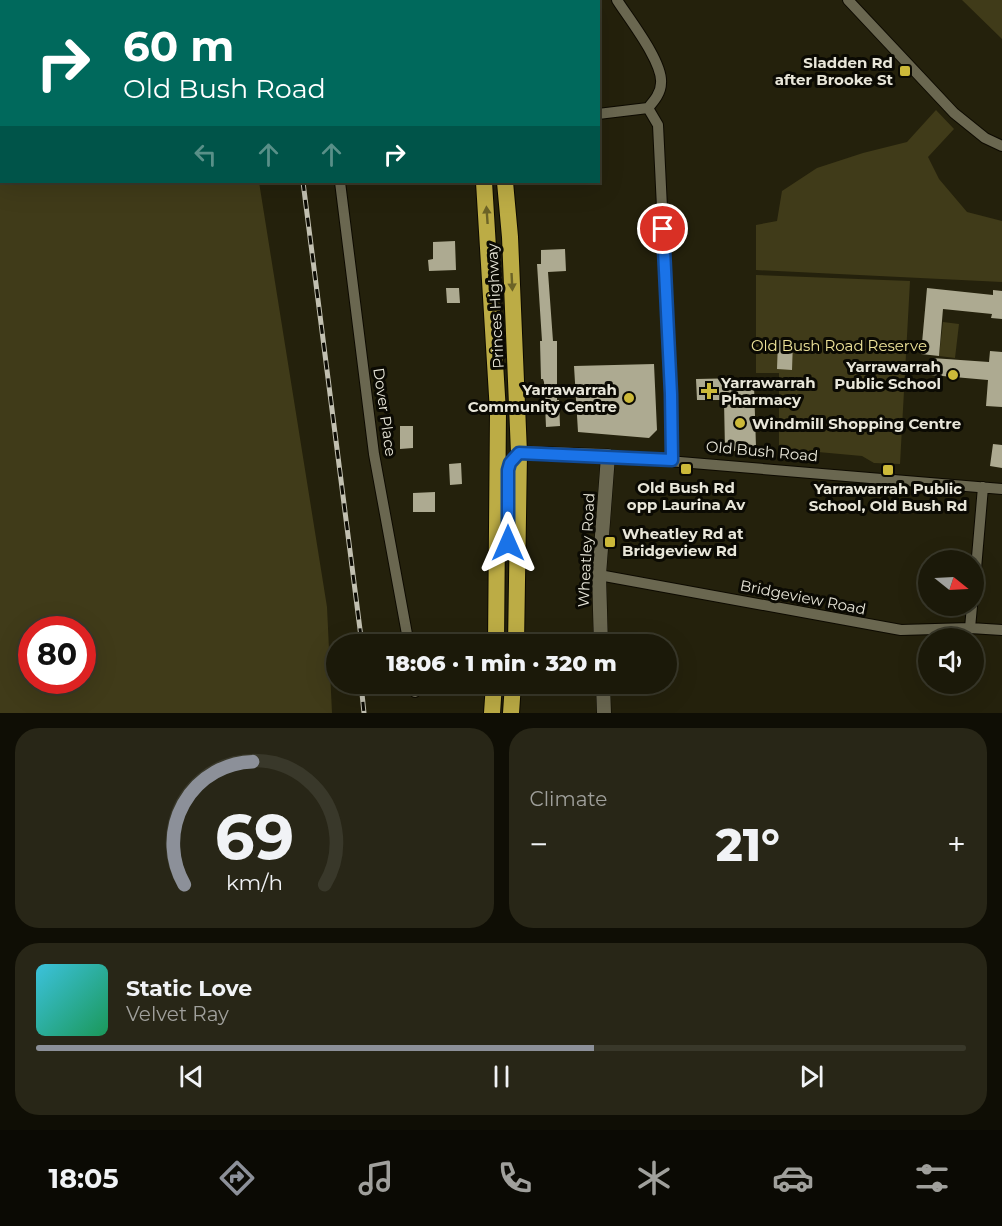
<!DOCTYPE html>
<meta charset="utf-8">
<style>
:root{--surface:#1b1909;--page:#282617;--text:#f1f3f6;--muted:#a0a09c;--line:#39382a;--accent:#8c9099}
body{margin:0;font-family:Montserrat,sans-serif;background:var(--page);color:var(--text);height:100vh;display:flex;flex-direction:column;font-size:22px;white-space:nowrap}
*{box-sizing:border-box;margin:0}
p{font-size:20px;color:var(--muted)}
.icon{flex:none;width:33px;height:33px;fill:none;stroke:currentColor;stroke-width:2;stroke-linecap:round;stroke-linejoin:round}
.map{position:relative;height:713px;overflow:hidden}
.details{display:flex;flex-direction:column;gap:15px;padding:15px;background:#0f0e05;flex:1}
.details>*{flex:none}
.top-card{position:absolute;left:0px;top:0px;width:600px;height:183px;box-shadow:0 6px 24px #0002,0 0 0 2px var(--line);background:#00695c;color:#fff;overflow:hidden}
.needle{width:39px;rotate:108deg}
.fabs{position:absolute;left:918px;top:550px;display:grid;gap:12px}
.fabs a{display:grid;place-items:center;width:66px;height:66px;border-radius:50%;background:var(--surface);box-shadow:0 6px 24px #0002,0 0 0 2px var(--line);font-size:30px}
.speed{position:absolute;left:18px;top:616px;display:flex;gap:12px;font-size:30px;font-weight:700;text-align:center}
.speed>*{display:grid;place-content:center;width:78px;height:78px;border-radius:50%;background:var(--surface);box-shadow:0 6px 24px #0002,0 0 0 2px var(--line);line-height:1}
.speed .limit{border:9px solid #d22;background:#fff;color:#111}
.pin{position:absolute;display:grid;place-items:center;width:51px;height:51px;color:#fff;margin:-26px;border:3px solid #fff;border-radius:50%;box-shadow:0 2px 6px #0007}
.me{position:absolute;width:66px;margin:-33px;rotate:0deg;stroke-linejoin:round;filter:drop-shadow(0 0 4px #0008)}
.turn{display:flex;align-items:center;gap:21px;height:126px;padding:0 24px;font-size:27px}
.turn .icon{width:78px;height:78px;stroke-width:2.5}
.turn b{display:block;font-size:42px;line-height:51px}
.lanes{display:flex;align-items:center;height:57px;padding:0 24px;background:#0003;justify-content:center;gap:30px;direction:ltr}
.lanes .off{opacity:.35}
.big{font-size:45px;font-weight:800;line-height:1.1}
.details .card{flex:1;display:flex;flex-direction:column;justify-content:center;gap:9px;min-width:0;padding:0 21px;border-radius:24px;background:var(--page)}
.details .dial{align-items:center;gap:0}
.dial svg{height:156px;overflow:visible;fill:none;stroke:var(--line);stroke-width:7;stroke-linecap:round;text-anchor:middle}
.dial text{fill:var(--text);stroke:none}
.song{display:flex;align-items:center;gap:18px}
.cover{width:72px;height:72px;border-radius:9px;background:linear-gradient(135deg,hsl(190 70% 55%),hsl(150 70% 35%))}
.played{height:6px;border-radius:3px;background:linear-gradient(90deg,var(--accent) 60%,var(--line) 60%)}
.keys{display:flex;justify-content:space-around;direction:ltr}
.heat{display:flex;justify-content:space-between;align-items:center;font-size:33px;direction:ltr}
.details .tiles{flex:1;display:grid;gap:15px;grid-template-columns:1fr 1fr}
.card:last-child{grid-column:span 2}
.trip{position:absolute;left:326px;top:634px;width:351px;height:60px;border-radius:30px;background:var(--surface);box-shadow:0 6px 24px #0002,0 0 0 2px var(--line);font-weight:800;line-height:60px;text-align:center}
.menu{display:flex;height:96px;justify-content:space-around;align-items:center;background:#0b0a04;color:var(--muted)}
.menu .icon{width:42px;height:42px}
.menu .on{color:var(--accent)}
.menu b{font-size:27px;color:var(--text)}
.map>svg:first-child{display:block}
.green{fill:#403b19;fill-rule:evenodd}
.building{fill:#adaa91}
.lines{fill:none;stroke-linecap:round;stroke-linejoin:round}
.minor-casing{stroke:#0d0a00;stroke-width:12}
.tertiary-casing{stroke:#0d0a00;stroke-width:15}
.trunk-casing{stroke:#0d0a00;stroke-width:18}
.minor{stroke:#6a6750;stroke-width:10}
.tertiary{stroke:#6a6750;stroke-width:14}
.trunk{stroke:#bcac45;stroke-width:16}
.rail-casing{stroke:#c2c0b1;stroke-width:5}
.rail{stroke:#0b0a03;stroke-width:3;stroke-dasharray:9;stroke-linecap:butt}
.oneway{fill:#6c6327}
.route-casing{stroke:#114b97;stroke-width:15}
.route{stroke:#1a73e8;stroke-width:10}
.poi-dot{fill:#ccb939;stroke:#0b0a03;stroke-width:2}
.labels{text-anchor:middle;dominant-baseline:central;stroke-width:6;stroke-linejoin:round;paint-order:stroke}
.poi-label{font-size:15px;font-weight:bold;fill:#e8e6d9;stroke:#0b0a03;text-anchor:end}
.street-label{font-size:15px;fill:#e8e6d9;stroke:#0b0a03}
.park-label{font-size:15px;fill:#efe49a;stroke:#0b0a03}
</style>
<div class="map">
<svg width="1002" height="713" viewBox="0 0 1002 713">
<rect width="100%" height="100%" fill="#24210c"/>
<path class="green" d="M0 0H240L241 1 2 2V182H259L327 607 332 713H0ZM32 630H82V681H32Z
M962 0H1002V39Z
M936 110 954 129 928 157 939 179 967 212 1002 221V282L756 270V225L777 221 782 191 817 168 863 153 907 142Z
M756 275 910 281 900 464 874 463 862 456 796 450 789 459H779V373H756Z
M943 322 959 324 955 358 939 356Z"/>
<path class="building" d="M455 241 456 270 429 271 428 260 433 259V242Z
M565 249 566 271 548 272 553 341H557V400H559L560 426 546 427 544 382 543 379H541L540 341H542L537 264H541V250Z
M446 288H459L460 303H447Z
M927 288 993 295V290L1002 291V319L991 318 992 314 943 309 939 356 921 354Z
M778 340 793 341 792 370 777 369Z
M990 351 1002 352V407L986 406 988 380 931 375 932 358 989 362Z
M654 364 657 430 649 438 578 432 574 366Z
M742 378V385H754L756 447H751V451H725L724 400H697L696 379Z
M400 426H413V448L400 449Z
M993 444 1002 445V468L990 466Z
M461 463 462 484 450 485 449 464Z
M435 492V512H413V493Z"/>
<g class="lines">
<defs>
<path id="minor" d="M317 0V2
M617 0C629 19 663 62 661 83 661 93 654 101 648 108L658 125 671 394 672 460
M848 0 954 113 985 138 1002 146
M598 114 648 108
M340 182 374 454 409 645
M608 456 1002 489
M599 575 901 630 970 628 1002 630
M974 592 983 487
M970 628 972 606
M414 684 415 692"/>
<path id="tertiary" d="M519 453 608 456 599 575 601 645
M603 684 604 713"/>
<path id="trunk" d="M458 0V2
M478 0V2
M484 182 498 412 496 645
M505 182 510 237 519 453 516 645
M492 713 494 684
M511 713 513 684"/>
</defs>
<use href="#minor" class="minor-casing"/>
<use href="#tertiary" class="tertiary-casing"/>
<use href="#trunk" class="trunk-casing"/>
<use href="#minor" class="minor"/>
<use href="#tertiary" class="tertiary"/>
<use href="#trunk" class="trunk"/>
<defs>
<path id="rail" d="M280 0V2
M303 182 362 645
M361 684 364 713"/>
</defs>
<use href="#rail" class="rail-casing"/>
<use href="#rail" class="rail"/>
</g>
<defs><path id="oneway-solid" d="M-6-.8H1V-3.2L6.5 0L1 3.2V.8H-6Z" transform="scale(1.5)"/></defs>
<g class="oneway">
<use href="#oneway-solid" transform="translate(487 215) rotate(-94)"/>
<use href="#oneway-solid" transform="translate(512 282) rotate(87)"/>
</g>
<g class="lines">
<defs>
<path id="route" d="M508 543V470L510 463 519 453 672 460 671 394 663 229"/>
</defs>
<use href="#route" class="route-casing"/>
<use href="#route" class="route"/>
</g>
<g class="poi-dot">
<rect x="899" y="65" width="12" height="12" rx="3"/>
<circle cx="953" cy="375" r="6"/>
<path d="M706 382h6v6h6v6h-6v6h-6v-6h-6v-6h6z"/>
<circle cx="629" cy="398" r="6"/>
<circle cx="740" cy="423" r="6"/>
<rect x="680" y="463" width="12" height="12" rx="3"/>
<rect x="882" y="464" width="12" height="12" rx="3"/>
<rect x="604" y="536" width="12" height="12" rx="3"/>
</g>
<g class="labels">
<g class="poi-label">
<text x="893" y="62">Sladden Rd<tspan x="893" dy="17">after Brooke St</tspan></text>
<text x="941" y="366">Yarrawarrah<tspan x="941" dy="17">Public School</tspan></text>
<text x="721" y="382" text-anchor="start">Yarrawarrah<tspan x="721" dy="17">Pharmacy</tspan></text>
<text x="617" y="389">Yarrawarrah<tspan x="617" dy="17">Community Centre</tspan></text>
<text x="752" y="423" text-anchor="start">Windmill Shopping Centre</text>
<text x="686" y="487" text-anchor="middle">Old Bush Rd<tspan x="686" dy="17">opp Laurina Av</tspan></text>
<text x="888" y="488" text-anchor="middle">Yarrawarrah Public<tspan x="888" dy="17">School, Old Bush Rd</tspan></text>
<text x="622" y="533" text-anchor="start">Wheatley Rd at<tspan x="622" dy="17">Bridgeview Rd</tspan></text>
</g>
<g class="street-label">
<text transform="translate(495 306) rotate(-93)">Princes Highway</text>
<text transform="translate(385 412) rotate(82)">Dover Place</text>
<text transform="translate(762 451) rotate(5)">Old Bush Road</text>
<text transform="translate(586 550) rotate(-87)">Wheatley Road</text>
<text transform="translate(803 597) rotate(11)">Bridgeview Road</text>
</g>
<g class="park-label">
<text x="839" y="345">Old Bush Road Reserve</text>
</g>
</g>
</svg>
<div class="fabs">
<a><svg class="needle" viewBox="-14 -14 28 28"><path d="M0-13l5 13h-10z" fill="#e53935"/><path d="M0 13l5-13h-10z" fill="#a0a09c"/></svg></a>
<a><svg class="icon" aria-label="sound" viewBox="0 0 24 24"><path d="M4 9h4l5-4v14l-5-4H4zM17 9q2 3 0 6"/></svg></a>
</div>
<div class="speed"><div class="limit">80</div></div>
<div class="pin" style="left:663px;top:229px;background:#d93025"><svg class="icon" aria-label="arrive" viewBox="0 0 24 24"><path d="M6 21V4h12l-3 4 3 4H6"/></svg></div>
<svg class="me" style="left:508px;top:543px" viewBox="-20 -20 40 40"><path d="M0-17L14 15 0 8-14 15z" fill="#1a73e8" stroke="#fff" stroke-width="4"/></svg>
<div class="trip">18:06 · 1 min · 320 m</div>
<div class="top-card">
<div class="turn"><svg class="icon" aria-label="right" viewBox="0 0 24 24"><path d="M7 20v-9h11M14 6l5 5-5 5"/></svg><div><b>60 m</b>Old Bush Road</div></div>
<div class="lanes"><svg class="icon off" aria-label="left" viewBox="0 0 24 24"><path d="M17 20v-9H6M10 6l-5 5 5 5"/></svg><svg class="icon off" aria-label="ahead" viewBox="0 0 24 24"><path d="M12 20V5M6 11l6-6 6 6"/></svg><svg class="icon off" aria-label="ahead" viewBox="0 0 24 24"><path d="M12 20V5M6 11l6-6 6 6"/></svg><svg class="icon" aria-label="right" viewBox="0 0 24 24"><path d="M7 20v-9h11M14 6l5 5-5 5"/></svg></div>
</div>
</div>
<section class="details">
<div class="tiles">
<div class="card dial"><svg viewBox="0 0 100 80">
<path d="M14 69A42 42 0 1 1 86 69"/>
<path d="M14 69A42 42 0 0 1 49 6" stroke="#8c9099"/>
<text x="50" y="56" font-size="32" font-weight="700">69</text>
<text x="50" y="72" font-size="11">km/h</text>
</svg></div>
<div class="card"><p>Climate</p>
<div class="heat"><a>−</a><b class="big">21°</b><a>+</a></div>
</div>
<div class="card">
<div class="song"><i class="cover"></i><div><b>Static Love</b><p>Velvet Ray</p></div></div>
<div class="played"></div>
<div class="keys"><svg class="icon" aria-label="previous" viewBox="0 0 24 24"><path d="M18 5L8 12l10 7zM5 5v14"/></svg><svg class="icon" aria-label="pause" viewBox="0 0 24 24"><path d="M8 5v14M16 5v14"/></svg><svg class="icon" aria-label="next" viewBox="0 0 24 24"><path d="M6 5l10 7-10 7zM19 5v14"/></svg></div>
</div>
</div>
</section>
<nav class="menu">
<b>18:05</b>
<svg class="icon on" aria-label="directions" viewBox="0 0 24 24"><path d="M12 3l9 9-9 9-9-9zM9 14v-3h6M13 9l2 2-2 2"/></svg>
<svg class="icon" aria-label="music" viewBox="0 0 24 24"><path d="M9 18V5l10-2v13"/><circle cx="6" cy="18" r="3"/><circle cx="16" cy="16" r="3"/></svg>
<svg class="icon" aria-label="phone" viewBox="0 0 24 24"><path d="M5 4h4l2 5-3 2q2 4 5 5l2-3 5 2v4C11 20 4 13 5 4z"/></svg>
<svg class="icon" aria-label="climate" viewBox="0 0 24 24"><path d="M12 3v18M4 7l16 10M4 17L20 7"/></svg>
<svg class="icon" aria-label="car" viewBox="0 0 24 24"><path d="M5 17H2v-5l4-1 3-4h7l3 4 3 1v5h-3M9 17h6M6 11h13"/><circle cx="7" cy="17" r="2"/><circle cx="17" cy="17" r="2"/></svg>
<svg class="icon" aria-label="filters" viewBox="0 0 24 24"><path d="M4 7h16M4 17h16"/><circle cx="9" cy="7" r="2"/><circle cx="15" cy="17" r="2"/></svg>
</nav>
